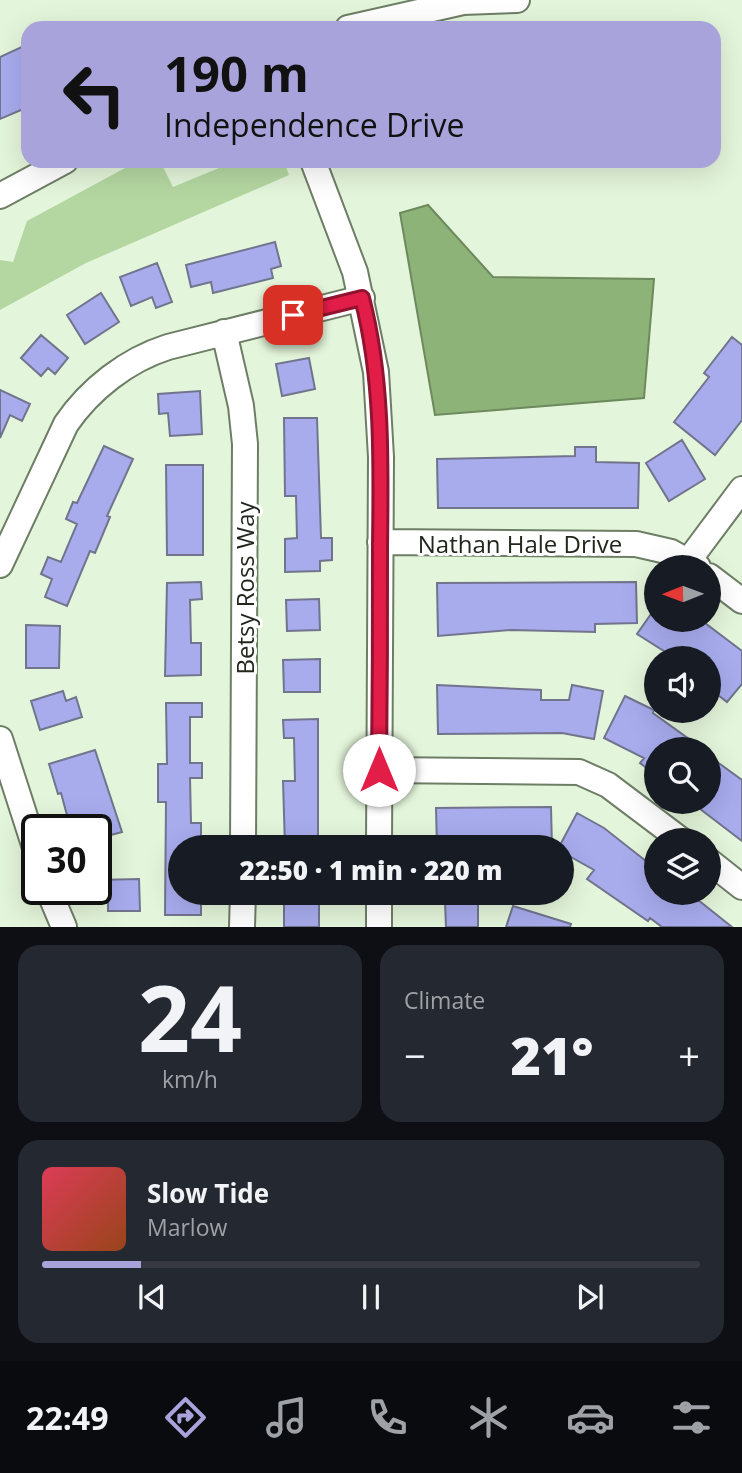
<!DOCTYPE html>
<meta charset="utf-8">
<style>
:root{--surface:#171b24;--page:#242831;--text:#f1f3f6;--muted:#9ea1a6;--line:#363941;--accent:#a8a4db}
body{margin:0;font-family:"Open Sans",sans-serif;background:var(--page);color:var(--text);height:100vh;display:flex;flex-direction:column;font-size:26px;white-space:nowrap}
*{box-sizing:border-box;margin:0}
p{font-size:23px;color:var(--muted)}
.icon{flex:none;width:38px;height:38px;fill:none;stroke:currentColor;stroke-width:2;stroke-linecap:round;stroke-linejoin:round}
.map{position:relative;height:927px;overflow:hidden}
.drawer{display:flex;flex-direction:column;gap:18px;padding:18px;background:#0d0f14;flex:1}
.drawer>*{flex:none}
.banner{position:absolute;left:21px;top:21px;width:700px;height:147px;border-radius:21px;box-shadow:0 7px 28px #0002;background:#a8a4db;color:#111;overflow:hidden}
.needle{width:46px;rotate:269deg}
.controls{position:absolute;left:644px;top:555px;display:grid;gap:14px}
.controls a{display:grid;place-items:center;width:77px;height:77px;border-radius:50%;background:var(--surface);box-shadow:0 7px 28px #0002;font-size:35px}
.speed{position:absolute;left:21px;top:814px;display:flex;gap:14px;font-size:35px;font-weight:700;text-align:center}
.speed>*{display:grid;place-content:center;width:91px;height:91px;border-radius:50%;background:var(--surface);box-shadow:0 7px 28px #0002;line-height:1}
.speed .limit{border:4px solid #111;border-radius:10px;background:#fff;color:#111}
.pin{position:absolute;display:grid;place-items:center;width:60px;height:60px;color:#fff;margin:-30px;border-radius:14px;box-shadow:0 4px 10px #0006}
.me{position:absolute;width:77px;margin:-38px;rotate:0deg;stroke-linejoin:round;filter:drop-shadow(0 0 5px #0008)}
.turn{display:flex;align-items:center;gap:24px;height:147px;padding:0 28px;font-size:32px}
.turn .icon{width:91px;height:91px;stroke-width:2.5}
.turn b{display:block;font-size:49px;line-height:60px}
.big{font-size:52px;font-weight:800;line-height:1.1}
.drawer .tile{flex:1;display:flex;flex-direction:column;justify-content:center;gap:10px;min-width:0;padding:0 24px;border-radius:21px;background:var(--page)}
.drawer .dial{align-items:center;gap:0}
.dial b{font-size:91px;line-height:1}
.song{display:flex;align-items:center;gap:21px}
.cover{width:84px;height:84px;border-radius:10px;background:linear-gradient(135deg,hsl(350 70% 55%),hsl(20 70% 35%))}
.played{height:7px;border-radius:4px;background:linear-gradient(90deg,var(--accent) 15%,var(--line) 15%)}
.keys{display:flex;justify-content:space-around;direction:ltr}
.heat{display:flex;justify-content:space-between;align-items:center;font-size:38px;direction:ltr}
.drawer .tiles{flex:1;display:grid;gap:18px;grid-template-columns:1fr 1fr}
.tile:last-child{grid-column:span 2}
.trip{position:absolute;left:168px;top:835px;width:406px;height:70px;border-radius:35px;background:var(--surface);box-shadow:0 7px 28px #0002;font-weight:800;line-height:70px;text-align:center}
.dock{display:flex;height:112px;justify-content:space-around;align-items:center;background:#090b0e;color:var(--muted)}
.dock .icon{width:49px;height:49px}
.dock .active{color:var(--accent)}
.dock b{font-size:32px;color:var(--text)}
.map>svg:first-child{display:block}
.green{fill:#b4d7a1}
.water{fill:#8db378;stroke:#6d895d;stroke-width:2}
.building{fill:#a8aced;stroke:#72748e;stroke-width:2}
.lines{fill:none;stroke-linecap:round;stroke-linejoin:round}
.minor-casing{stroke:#6e7e66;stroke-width:28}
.minor{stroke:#fff;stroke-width:24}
.route-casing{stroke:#92132f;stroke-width:18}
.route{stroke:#e11d48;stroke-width:12}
.labels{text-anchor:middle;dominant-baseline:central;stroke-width:6;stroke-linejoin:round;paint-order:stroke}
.street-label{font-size:24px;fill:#21271d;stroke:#fff}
</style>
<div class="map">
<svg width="742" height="927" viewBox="0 0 742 927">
<rect width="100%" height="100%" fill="#e3f5da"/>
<path class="green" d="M138 161H160L173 187 236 161H284L289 175 86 263 0 310V260L13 262 27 221Z"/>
<path class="water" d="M428 205 493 277 654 279 644 398 435 415 400 213Z"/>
<path class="building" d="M28 44V107L0 119V57Z
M275 242 281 266 271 269 273 278 213 293 211 282 191 287 186 265Z
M157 263 172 302 156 308 152 297 131 306 120 277Z
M101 293 119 322 85 344 67 315Z
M41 335 68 358 55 374 48 368 41 376 21 358Z
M732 337 742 345V420L715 455 674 422 709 377 704 373Z
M309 358 315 389 282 396 276 364Z
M0 390 30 404 22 421 10 415 0 438Z
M200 391 202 434 170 436 168 413 159 414 158 394Z
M284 418H317L321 538H332V560L320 561V571L285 572V539L297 538 296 496H285Z
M682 440 705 479 669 501 646 463Z
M104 446 133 459 107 516 110 517 95 553 90 551 67 606 45 597 52 579 41 574 48 557 61 562 77 524 66 519 73 502 77 503Z
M575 447H596V462L639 463 638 508H438L437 459 575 456Z
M166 465H203V555H167Z
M201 582 202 599 190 600 191 643H201V675L165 676 167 583Z
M636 582 637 623 595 624V632L511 630 438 636 437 583Z
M319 599 320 630 287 631 286 600Z
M656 607V620H701L742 651V684L727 702 709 688V658H675L637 634Z
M26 625 60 626 59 668H26Z
M320 659V692H284L283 660Z
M437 685 541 690V700H569L572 685 603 691 594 739 562 733 438 734Z
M63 691 66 701 76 697 82 717 40 730 31 701Z
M625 696 654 710 653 713 703 749H656V775L640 763 644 758 604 738Z
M166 703H202V717H190V763H202V778H190L191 823H201V840H190V847H180V892H201V915H165L166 802H158V764H167Z
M318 719V847H285L283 781H295L294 738H284L283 720Z
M95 750 122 832 96 839V830H71L61 793 58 794 49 764Z
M709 756 742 780V841L691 802H709Z
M551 807 552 847H437L436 808Z
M577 813 604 828 656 869V892H688L732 927H662L650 918 648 921 587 879 594 870 562 852V847H559Z
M139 879 140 911H108V903H97V880Z
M284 900H319V927H284Z
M478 900V927H446L445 901Z
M513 906 571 924 570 927H506Z"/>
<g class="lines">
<defs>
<path id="minor" d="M348 28 463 2 517 0
M313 161 355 272 376 372 381 457 379 847
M0 196 65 161
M224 332 241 406 245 444 243 847
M380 542 636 544 671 552 698 567
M689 560 742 489
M0 565 66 424C90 389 127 360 168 347L362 298
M709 576 742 601
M0 739 37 854
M379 770 579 772 608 785 681 840
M709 861 742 887
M48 889 64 927
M242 927 243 892
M379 927V892"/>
</defs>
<use href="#minor" class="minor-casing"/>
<use href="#minor" class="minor"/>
</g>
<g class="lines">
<defs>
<path id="route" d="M293 315 362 298C383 379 381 463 380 546 380 621 380 695 379 770"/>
</defs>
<use href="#route" class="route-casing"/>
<use href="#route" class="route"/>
</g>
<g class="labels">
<g class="street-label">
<text x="520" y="543">Nathan Hale Drive</text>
<text transform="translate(244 588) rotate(-90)">Betsy Ross Way</text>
</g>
</g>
</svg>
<div class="controls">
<a><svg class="needle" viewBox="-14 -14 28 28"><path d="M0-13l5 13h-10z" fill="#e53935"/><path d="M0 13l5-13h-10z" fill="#9ea1a6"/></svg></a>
<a><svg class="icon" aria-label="sound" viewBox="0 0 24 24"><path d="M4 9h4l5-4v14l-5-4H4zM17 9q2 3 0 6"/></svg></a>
<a><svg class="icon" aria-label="search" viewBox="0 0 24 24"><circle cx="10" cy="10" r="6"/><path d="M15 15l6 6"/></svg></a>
<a><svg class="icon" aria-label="layers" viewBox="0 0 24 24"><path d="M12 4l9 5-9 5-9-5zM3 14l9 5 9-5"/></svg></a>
</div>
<div class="speed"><div class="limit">30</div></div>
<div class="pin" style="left:293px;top:315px;background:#d93025"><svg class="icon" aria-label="arrive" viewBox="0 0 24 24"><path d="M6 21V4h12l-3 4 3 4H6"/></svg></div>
<svg class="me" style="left:379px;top:770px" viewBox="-20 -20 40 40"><circle r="19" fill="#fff"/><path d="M0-13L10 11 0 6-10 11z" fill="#e11d48"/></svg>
<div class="trip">22:50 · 1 min · 220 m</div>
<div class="banner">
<div class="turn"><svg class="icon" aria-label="left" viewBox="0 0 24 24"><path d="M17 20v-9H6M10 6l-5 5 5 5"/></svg><div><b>190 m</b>Independence Drive</div></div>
</div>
</div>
<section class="drawer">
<div class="tiles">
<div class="tile dial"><b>24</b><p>km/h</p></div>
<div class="tile"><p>Climate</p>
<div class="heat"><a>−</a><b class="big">21°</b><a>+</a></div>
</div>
<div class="tile">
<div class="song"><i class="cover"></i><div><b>Slow Tide</b><p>Marlow</p></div></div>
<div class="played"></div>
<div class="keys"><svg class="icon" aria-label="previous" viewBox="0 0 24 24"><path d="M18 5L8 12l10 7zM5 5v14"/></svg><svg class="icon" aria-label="pause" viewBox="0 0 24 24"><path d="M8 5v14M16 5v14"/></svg><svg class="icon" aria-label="next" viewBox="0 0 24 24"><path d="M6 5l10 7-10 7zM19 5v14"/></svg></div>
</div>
</div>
</section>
<nav class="dock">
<b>22:49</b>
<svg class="icon active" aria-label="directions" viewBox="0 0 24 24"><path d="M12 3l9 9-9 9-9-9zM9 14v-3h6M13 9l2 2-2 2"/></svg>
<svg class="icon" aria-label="music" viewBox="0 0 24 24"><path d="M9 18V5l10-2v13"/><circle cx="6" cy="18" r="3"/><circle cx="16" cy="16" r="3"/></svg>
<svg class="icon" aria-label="phone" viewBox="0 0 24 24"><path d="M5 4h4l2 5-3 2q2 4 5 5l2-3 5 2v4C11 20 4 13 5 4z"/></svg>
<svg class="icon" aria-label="climate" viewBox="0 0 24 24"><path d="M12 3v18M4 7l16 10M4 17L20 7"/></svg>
<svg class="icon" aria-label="car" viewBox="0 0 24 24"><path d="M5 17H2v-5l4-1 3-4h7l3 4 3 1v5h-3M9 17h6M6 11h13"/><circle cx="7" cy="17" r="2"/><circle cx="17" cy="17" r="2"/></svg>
<svg class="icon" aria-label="filters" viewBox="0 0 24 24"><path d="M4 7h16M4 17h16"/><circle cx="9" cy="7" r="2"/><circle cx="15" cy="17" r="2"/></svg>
</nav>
